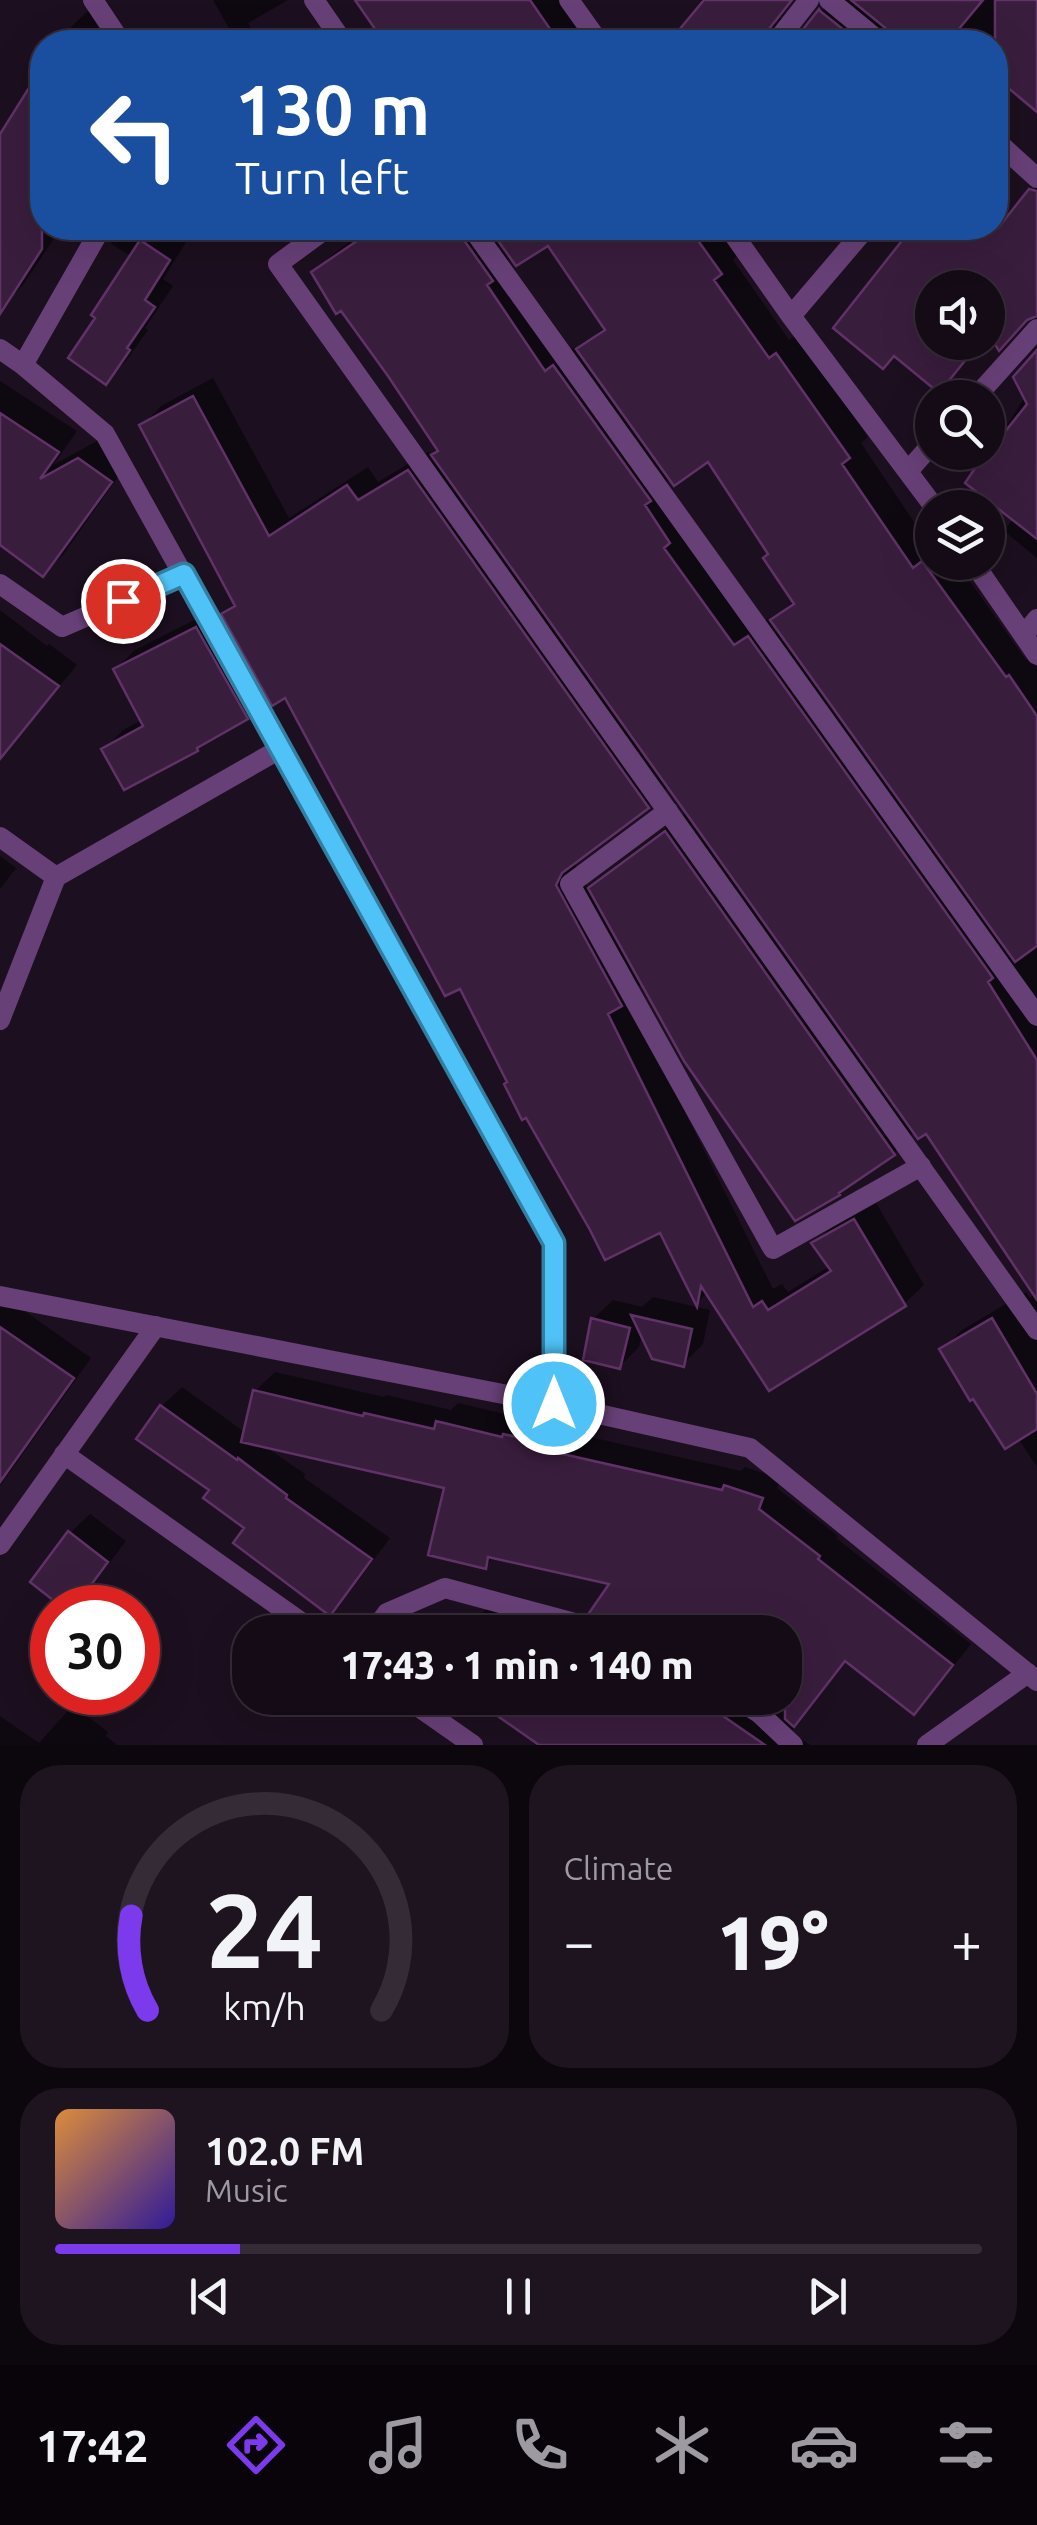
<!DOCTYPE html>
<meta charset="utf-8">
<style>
:root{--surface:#150b17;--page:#1e1420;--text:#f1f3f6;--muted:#9d9ba1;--line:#342b36;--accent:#7c3aed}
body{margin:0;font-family:Ubuntu,sans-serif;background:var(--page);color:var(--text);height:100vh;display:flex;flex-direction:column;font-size:38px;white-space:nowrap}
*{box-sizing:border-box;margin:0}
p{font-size:32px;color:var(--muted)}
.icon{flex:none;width:55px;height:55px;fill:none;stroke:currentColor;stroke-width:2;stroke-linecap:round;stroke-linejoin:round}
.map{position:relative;height:1745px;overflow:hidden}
.panel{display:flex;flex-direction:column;gap:20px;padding:20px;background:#0c060d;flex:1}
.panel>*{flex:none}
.guide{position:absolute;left:30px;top:30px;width:978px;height:210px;border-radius:40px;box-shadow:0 10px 40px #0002,0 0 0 2px var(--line);background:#1a4fa0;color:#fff;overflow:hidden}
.buttons{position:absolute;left:915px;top:270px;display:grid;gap:20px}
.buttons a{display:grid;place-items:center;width:90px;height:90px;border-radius:50%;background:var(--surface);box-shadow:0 10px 40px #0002,0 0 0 2px var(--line);font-size:50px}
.speed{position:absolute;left:30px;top:1585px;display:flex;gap:20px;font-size:50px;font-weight:700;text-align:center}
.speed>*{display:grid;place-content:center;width:130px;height:130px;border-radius:50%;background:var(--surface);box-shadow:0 10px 40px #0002,0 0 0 2px var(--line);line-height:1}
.speed .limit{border:15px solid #d22;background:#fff;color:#111}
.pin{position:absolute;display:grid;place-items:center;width:85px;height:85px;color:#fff;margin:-42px;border:5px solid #fff;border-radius:50%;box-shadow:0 2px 10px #0007}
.me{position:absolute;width:110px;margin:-55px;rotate:0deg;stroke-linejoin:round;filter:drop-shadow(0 0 8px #0008)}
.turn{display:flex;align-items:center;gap:35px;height:210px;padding:0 40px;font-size:45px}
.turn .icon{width:130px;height:130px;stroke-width:2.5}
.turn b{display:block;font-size:70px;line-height:85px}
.big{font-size:75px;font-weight:800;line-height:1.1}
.panel .card{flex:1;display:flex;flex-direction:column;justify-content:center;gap:15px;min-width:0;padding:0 35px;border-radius:40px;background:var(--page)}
.panel .dial{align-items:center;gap:0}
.dial svg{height:260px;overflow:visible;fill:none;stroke:var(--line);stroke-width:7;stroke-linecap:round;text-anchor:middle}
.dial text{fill:var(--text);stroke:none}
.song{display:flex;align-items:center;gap:30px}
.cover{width:120px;height:120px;border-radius:15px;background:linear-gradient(135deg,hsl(30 70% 55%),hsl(250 70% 35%))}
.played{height:10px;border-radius:5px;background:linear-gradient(90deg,var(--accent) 20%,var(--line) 20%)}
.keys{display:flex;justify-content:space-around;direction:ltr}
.heat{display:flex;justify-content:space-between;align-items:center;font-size:55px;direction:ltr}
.panel .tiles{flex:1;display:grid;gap:20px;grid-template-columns:1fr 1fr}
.card:last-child{grid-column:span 2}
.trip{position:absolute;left:232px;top:1615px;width:570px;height:100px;border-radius:40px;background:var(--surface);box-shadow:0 10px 40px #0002,0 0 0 2px var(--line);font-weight:800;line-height:100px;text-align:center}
.menu{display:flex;height:160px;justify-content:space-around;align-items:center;background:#080409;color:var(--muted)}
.menu .icon{width:70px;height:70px}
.menu .active{color:var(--accent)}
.menu b{font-size:45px;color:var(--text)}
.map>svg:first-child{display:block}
.shadow{fill:#0007;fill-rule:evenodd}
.building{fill:#391d3d;stroke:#603267;stroke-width:2.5}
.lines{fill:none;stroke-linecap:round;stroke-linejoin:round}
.minor{stroke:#684078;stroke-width:20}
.route-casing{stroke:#337fa1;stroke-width:25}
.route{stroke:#4fc3f7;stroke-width:18}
</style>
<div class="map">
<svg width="1037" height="1745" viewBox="0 0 1037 1745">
<rect width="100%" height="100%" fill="#1c0f1f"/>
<path class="shadow" d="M213 0H288L248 23 259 42H208L230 30Z
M358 0H560L587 42H387Z
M699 0H794L781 17 782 26 788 34 796 37 800 36 832 0H1037V109L995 62V42H971L958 32 948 42H748L732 30 722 42H672L704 4Z
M89 10 111 42H61L70 28Z
M42 72V228H61L23 285 4 304 0 302V139Z
M1037 185V273L988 334V288H932V342H981L939 389 909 235 900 228H995V205L1010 217Z
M117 228H195L163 279 173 286 145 328 148 330 125 362 106 381 133 257 111 244Z
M353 228H722L739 253 733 260 789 340 797 335 868 437 861 443 932 549V562H956L1026 660 1030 657 1037 668V1467L1018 1438 942 1350 962 1330 1026 1292 1030 1298 1035 1293 926 1131H915L894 1153 850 1182 839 1193 643 982 628 997 773 1289 782 1284 788 1292 830 1266 814 1244 834 1224 875 1201 924 1285 904 1304 769 1387 708 1292 697 1303 661 1230 509 1082 461 985 286 695H268L246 717 204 741 196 749 104 750 123 730 142 720 116 669 135 650 216 609 221 617 236 602 142 426 161 406 213 378 289 518 368 467 378 482 428 452 432 458 440 450 314 272 334 253 359 235ZM549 243 605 326 577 352 574 347 566 353 505 265 513 257ZM708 459 771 553 794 600 771 623 768 618 755 627 664 485 671 478ZM669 785 688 811 611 869 589 890 575 864 577 858 647 806Z
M1037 379V558L1004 531 1014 518 969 483Z
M0 381 77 431 53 465 99 440 129 461 63 555 43 574 0 543Z
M0 610 47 646 49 644 77 665 0 758Z
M0 856 16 868 0 889Z
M653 1297 710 1310 703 1344 683 1364 642 1333 639 1347 620 1366 593 1319 613 1300 642 1307Z
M0 1304 19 1307 91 1358 0 1486Z
M275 1372 384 1397 386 1395 451 1410 458 1403 522 1418 525 1416 574 1427 572 1433 741 1471 745 1467 781 1479 777 1488 838 1536 836 1538 971 1644 933 1692 914 1712 847 1660 813 1704 792 1725 794 1728 791 1732 810 1745H544L476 1698H785V1632H580L594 1618 627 1627 613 1583 495 1556 485 1566 447 1486 263 1445 305 1474 304 1478 390 1538 349 1593 330 1612 212 1490 140 1439 162 1406 182 1387 246 1433 255 1391Z
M90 1514 126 1541 89 1590 72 1608 70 1533Z
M488 1607 524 1632H464Z
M73 1705 108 1732 106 1736 117 1745H0V1716L39 1743Z"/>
<path class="building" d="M355 0H530L559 42H384Z
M704 0H792L765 34 763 42H669Z
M851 0H983L948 42H894L889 31Z
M995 0H1037V112L995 77Z
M819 9 820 11 859 42H793Z
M42 67V249L0 314V134Z
M1029 189 1037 191V316L1027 320 999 351 988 333V288H932V342H980L939 393 894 356 883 369 833 328 912 228H998Z
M376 228H458L461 236 493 281 487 285 545 371 553 365 651 501 645 505 670 543 664 548 726 634 734 645 748 636 993 978 988 982 1037 1060V1300L926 1134 918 1139 431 455 438 451 388 376 341 311 336 314 311 272Z
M489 228H689L722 274 714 280 769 358 776 353 850 458 842 464 913 568 922 561 1006 677 1009 675 1037 716V946L1015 962 770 620 794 604 763 558 768 554 708 462 674 486 576 349 605 330 548 246 516 266Z
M140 240 170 260 145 300 155 307 127 348 130 350 106 385 68 358 95 318 91 315Z
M1037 350V539L965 483 986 452H989L1027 404 1013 377Z
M193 396 269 536 347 485 358 500 408 470 649 808 562 873 556 885 622 1006 608 1014 753 1307 762 1301 768 1310 831 1271 811 1243 854 1219 906 1306 769 1391 701 1286 697 1307 660 1233 605 1260 590 1230 526 1118 522 1120 504 1084 507 1082 460 989 445 996 285 698 272 706 221 614 235 606 139 425Z
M0 413 59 452 40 479 78 458 112 482 43 577 0 545Z
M196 627 248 719 197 748 198 751 124 790 101 749 143 726 113 669Z
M0 644 59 686 0 759Z
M665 831 895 1155 839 1193 840 1195 795 1221 684 1061 588 888Z
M631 1315 692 1329 684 1367 652 1359Z
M591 1318 630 1328 620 1369 583 1360Z
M992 1318 1037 1394V1429L1005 1449 973 1399 970 1401 939 1349Z
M0 1327 74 1378 0 1482Z
M253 1390 363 1416 364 1413 434 1429 436 1421 502 1437 503 1434 556 1446 554 1452 722 1490 724 1485 763 1498 759 1509 820 1556 818 1559 953 1665 914 1715 845 1661 794 1727 785 1719V1632H621L617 1622 589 1613 609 1584 488 1557 486 1569 428 1555 444 1488 241 1442Z
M160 1405 237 1460 238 1458 287 1495 286 1498 372 1559 330 1616 233 1543 244 1528 203 1498 209 1490 136 1439Z
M68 1531 108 1562 74 1608H63L30 1582Z
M472 1698H697L765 1745H539Z"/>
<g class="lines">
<path class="minor" d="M93 0 121 42
M314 0 343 42
M569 0 599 42
M829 0 880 42
M776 42 809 0
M995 140 1037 178
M327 228 278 264 1037 1330
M472 228 1037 1016
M729 228 791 316 935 508
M791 316 866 228
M0 349 23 365 105 434 554 1243V1404
M23 365 101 228
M975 398 1037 329
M909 470 932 444
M973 562 1037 655
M0 584 62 627 184 574
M1024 635 1037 619
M668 811 570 884 773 1249 921 1166
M0 837 56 877 0 1020
M56 877 280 749
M0 1296 554 1404 750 1448 1037 1681
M64 1454 315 1632
M0 1545 156 1326
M373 1632 387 1613 445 1588 608 1632
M406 1698 473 1745
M736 1698 759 1713 793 1745
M927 1745 1028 1673"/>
</g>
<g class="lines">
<defs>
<path id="route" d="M123 601 184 574 554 1243V1404"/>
</defs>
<use href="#route" class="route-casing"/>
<use href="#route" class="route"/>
</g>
</svg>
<div class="buttons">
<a><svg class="icon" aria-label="sound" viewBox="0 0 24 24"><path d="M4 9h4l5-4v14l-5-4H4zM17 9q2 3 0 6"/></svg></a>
<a><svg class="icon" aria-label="search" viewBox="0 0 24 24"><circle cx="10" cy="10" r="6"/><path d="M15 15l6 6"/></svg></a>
<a><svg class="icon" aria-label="layers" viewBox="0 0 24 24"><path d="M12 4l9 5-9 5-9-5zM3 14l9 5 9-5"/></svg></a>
</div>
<div class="speed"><div class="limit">30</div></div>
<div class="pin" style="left:123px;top:601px;background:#d93025"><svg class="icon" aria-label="arrive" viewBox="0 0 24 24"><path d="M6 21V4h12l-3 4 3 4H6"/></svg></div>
<svg class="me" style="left:554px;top:1404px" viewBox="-20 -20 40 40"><circle r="17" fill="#4fc3f7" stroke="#fff" stroke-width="3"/><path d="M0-11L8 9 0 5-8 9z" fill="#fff"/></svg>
<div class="trip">17:43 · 1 min · 140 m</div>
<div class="guide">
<div class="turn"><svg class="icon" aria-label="left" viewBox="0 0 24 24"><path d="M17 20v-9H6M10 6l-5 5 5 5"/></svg><div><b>130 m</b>Turn left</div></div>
</div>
</div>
<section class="panel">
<div class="tiles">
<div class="card dial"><svg viewBox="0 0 100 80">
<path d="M14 69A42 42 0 1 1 86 69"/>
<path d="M14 69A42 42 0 0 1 9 40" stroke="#7c3aed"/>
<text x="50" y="56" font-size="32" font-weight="700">24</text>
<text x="50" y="72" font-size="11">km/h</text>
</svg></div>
<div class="card"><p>Climate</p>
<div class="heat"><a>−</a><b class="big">19°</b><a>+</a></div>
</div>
<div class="card">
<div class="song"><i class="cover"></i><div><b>102.0 FM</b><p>Music</p></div></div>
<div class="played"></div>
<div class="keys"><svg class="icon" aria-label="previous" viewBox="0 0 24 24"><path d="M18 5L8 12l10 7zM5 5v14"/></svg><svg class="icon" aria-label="pause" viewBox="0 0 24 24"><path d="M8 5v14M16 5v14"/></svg><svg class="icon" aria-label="next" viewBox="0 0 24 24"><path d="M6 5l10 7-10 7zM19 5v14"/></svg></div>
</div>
</div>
</section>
<nav class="menu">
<b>17:42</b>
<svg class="icon active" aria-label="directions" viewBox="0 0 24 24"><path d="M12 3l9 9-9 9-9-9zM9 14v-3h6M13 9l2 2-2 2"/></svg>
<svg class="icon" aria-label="music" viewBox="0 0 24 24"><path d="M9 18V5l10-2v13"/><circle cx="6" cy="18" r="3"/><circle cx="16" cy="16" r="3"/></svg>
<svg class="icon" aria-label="phone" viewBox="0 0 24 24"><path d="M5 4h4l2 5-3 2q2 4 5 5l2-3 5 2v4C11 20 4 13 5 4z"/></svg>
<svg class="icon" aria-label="climate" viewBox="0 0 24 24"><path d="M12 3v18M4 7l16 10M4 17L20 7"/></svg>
<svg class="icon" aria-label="car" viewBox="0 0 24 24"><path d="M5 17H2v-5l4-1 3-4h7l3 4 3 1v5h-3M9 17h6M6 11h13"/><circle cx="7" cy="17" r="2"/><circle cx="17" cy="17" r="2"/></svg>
<svg class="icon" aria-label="filters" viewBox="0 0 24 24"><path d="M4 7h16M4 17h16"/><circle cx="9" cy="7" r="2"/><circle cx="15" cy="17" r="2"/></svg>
</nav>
